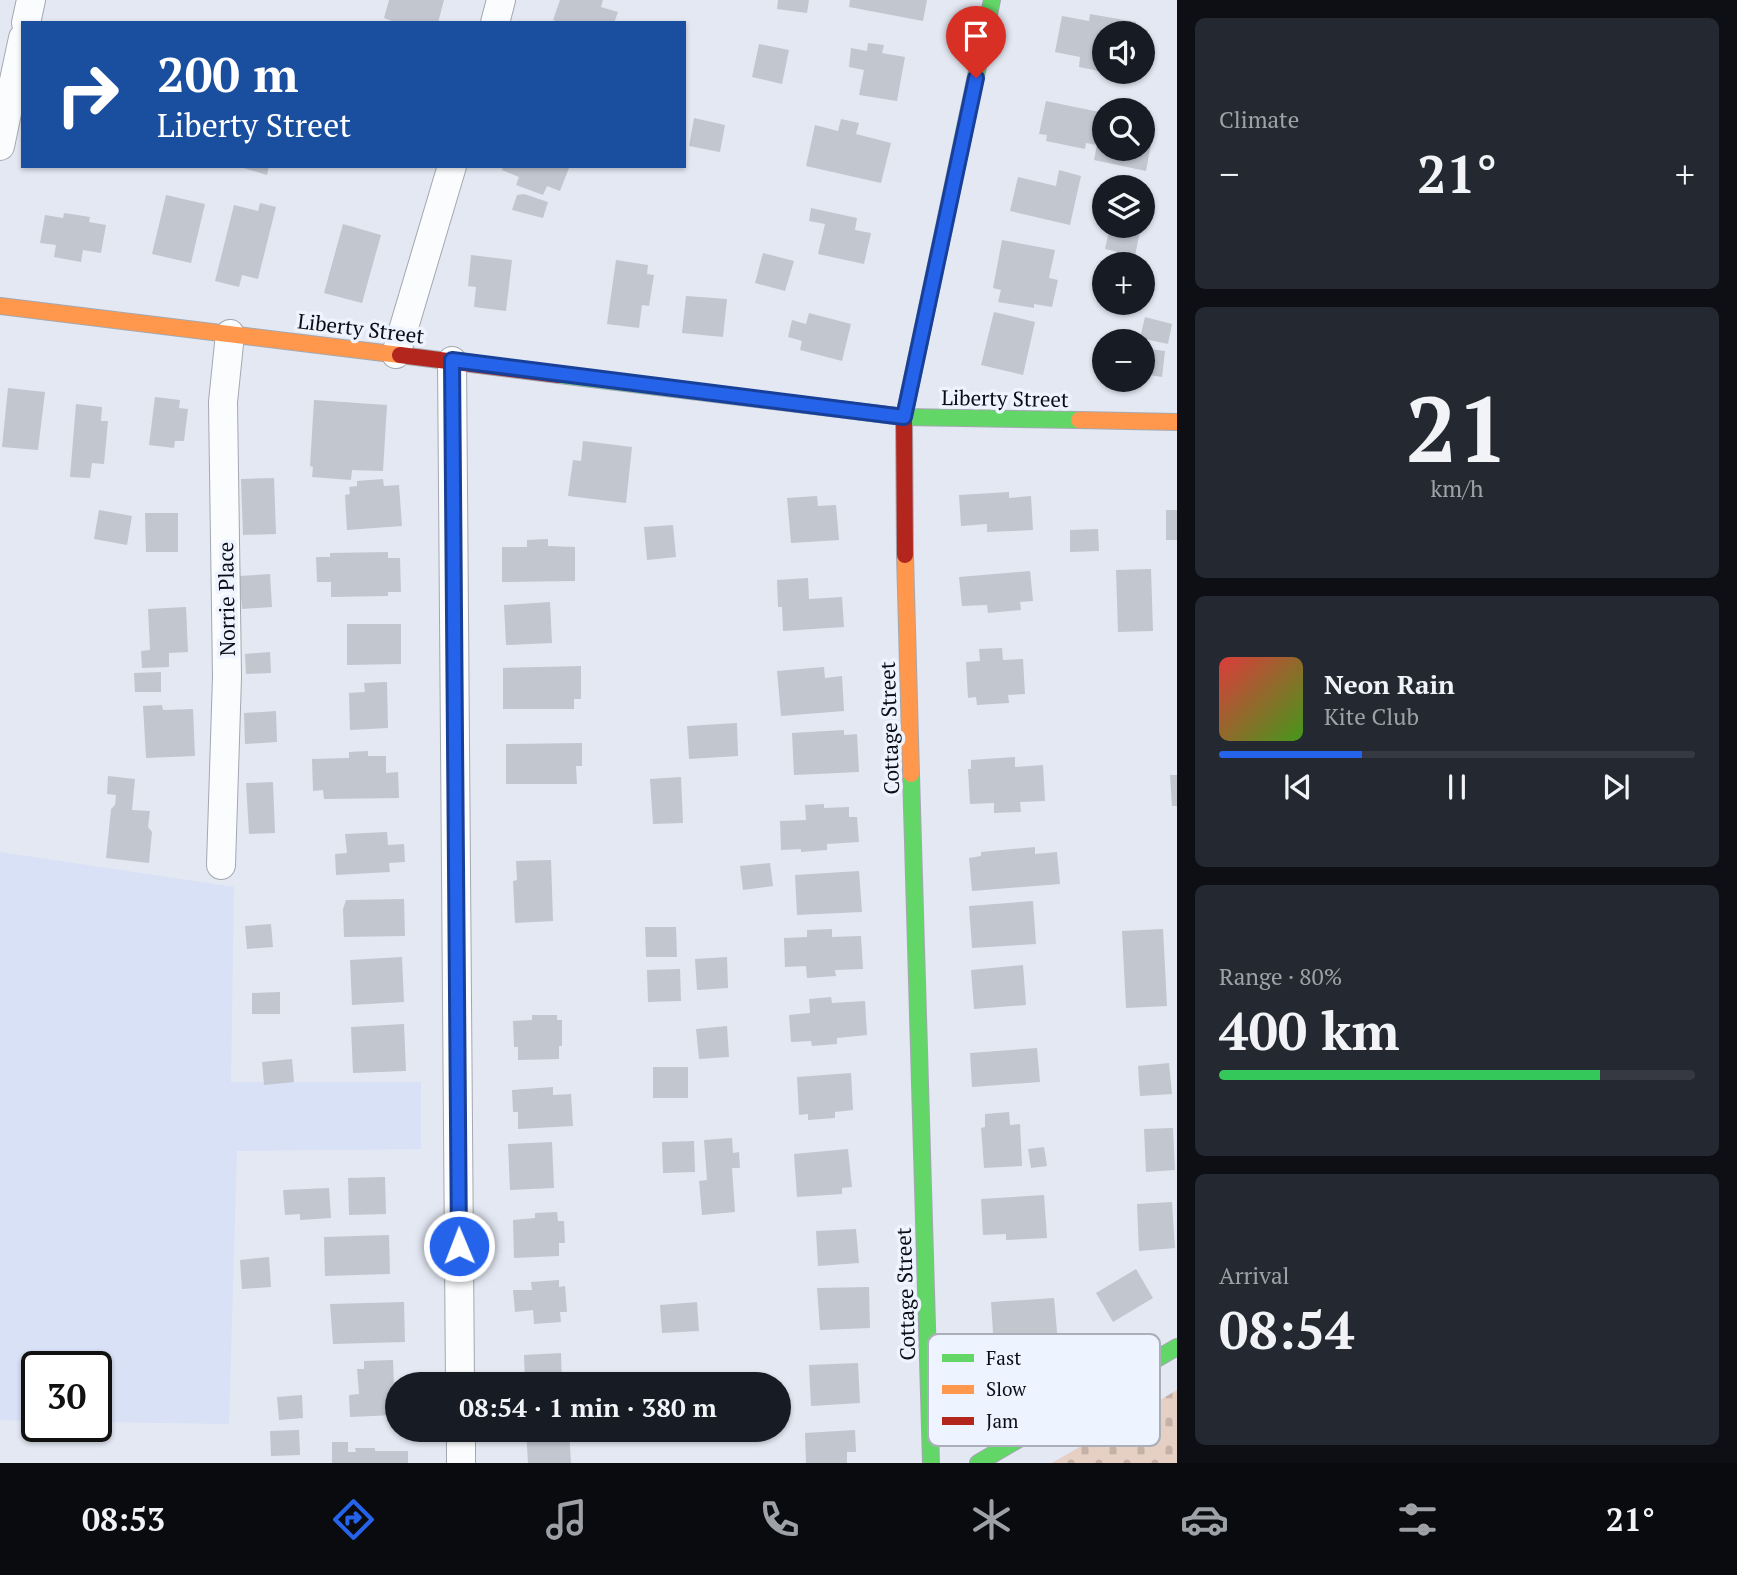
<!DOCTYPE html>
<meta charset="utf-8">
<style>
:root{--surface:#171b24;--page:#242831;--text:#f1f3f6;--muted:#9ea1a6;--line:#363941;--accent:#2563eb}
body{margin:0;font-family:"PT Serif",serif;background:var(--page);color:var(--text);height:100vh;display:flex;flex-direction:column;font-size:26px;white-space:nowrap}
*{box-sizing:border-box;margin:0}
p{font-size:23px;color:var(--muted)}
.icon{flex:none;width:38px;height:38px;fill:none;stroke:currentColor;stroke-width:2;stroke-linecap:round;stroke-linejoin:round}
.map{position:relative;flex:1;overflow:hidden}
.side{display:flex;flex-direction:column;gap:18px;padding:18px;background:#0d0f14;width:560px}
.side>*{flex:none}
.hud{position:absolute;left:21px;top:21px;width:665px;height:147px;border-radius:0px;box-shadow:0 2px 5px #0004;background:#1a4fa0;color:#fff;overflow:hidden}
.tools{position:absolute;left:1092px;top:21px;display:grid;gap:14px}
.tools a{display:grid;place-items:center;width:63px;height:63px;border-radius:50%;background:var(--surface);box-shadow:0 2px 5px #0004;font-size:35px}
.speed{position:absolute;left:21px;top:1351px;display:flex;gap:14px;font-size:35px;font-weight:700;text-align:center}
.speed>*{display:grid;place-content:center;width:91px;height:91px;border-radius:50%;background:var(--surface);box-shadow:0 2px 5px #0004;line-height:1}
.speed .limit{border:4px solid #111;border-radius:10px;background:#fff;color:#111}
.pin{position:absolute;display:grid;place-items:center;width:60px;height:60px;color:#fff;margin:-72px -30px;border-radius:50% 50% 50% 0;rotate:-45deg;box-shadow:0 0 7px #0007}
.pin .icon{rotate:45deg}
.me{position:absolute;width:77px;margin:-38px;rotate:359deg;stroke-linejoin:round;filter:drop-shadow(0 0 5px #0008)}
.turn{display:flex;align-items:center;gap:24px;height:147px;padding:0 21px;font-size:32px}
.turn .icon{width:91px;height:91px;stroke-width:2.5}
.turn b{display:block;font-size:49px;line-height:60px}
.big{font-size:52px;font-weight:700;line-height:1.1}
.side .widget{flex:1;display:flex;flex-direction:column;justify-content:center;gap:10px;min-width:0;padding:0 24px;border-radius:10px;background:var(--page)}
.side .dial{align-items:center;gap:0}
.dial b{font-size:91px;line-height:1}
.song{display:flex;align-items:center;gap:21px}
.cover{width:84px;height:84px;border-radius:10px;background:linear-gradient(135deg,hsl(0 70% 55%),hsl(100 70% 35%))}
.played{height:7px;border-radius:4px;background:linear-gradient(90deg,var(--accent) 30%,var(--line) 30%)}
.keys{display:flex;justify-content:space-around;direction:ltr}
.heat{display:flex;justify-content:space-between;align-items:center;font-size:38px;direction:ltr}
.charge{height:10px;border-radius:5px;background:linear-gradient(90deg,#34c759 80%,var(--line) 0)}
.trip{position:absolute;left:385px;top:1372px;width:406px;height:70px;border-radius:35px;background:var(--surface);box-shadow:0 2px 5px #0004;font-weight:700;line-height:70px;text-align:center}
.tab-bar{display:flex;height:112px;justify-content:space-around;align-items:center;background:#090b0e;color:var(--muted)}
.tab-bar .icon{width:49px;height:49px}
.tab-bar .selected{color:var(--accent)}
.tab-bar b{font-size:32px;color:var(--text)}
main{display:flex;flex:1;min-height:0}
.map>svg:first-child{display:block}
.built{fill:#d8e1f5}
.cemetery{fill:url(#cemetery-stones)}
.building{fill:#c2c6cf}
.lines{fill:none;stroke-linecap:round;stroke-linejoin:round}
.street-casing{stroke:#a3a8b0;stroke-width:30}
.fast-casing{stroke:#a3a8b0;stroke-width:18}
.slow-casing{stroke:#a3a8b0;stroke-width:18}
.jam-casing{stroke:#a3a8b0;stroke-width:18}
.street{stroke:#fbfcfd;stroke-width:28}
.fast{stroke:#63d668;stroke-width:16}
.slow{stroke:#ff974d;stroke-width:16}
.jam{stroke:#b3261e;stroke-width:16}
.route-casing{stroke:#184099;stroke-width:18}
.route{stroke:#2563eb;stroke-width:12}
.labels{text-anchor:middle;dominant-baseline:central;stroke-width:7;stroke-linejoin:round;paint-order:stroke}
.street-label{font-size:21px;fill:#0b0e15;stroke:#edf3ff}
.key{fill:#edf3ff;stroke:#a9aeb9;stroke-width:2}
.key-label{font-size:19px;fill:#0b0e15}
</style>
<main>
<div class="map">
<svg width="1177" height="1463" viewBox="0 0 1177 1463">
<defs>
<pattern id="cemetery-stones" width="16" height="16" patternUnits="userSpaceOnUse" patternTransform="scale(1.75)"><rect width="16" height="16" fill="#e6cfc3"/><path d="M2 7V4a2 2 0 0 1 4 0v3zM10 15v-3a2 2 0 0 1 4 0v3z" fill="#c4b1a7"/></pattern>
</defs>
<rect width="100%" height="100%" fill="#e3e8f3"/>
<path class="built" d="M0 852 234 887 231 1082H421V1149L237 1151 229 1424 96 1422V1367H37V1421L0 1420Z"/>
<path class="cemetery" d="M1177 1390V1463H1052Z"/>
<path class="building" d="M389 0H444L438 23H397L384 18Z
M560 0H603L601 7 618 12 614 23H562L553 20Z
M778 0H809L807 13 777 9Z
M850 0H927L923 21 849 7Z
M1090 14 1136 22 1134 29 1148 31 1144 51 1143 33H1104V72L1079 67 1080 57 1055 52 1062 16 1089 21Z
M868 43 884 45 882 53 905 57 897 101 859 95 864 70 849 67 851 48 867 51Z
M759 44 789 50 782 84 752 77Z
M1046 101 1104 113V149H1143V142L1151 144 1146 171 1094 160 1097 145 1086 143 1085 149 1046 141 1047 135 1039 134Z
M694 118 725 125 720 152 689 146Z
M841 119 859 123 856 134 891 143 881 183 806 166 815 125 838 131Z
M237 166H269L267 175Z
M503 166H565L569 168 560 191 547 186 543 195 516 185 519 177 502 170Z
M1059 170 1081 176 1070 225 1010 211 1018 177 1056 186Z
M524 194 548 202 543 218 512 210 517 195Z
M166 195 205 204 191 263 152 254Z
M260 203 276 207 258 279 242 275 239 287 215 281 234 205 258 211Z
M811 208 857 218 855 230 871 233 864 264 818 254 825 224 809 221Z
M64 213 90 217 89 222 106 225 101 253 83 250 81 262 54 257 56 245 40 243 45 215 63 218Z
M343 224 381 235 362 303 324 293Z
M1110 226H1141L1135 256 1105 249Z
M1002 240 1055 250 1049 278 1058 280 1052 307 1034 304V308L998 302 1001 290 993 288Z
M763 253 794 261 785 291 755 283Z
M471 255 512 260 506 311 474 307 476 287 468 286Z
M616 260 648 265 647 274 654 275 649 306 642 305 639 328 607 324Z
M686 296 727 299 723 337 682 333Z
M994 312 1035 322 1023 375 981 365Z
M809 313 851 324 842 361 800 350 802 341 788 337 792 320 806 324Z
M1145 317 1172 324 1168 344 1140 338Z
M1143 348 1165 351 1162 377 1143 374Z
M8 388 45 392 38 450 2 447Z
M155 397 180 400 179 408 188 409 184 441H175L174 448 149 445Z
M314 400 387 405 383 471 352 470 351 480 312 477 313 467 310 466Z
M76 404 102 407 101 421H108L104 464 92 463 90 478 70 477Z
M583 441 632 447 626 503 568 496 573 460 581 461Z
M274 478 276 534 243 535 241 479Z
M383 479 384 486 399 485 402 526 347 530 345 495 350 494 349 487 357 486V481Z
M1009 492V498L1031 496 1033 530 987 532V524L961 526 959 495Z
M817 496 818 506 836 505 839 540 791 543 787 498Z
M99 510 132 516 127 545 94 539Z
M1166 510H1177V540H1166Z
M145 513H178V552H146Z
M673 525 676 557 647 560 644 527Z
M1098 529 1099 551 1070 552V530Z
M548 539V546L575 547V581L502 582V547H527V540Z
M388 552V558H400L401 592H388V596L331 597V582H317L316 557H330V553Z
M1151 569 1153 631 1118 632 1116 570Z
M1030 571 1033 601 1020 602 1021 610 988 613 987 605 962 606 959 577Z
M270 574 272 607 242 609 239 576Z
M808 578 809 599 842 597 844 627 783 631 782 607H778L777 580Z
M550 602 552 643 506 645 504 605Z
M186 607 188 652 169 653V667L142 668 141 651 150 650 148 609Z
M347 624H401V664L347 665Z
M1002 648 1003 660 1023 659 1025 694 1008 695 1009 703 977 705 976 697 968 698 966 662 980 661 979 649Z
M270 652 271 673 246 674 245 654Z
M581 666V699H574V709H503V668Z
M824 667 825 678 842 676 844 711 781 716 777 671Z
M161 672V692H135L134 673Z
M387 682 388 728 350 730 349 693 365 692 364 683Z
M162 705 163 710 193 709 195 756 146 758 143 706Z
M276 711 277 742 245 744 244 713Z
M737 723 738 756 689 759 687 726Z
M844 730V735L857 734 859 772 794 775 792 733Z
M582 743V766H576L577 784H506V744Z
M368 751V756H386V773L398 772 399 798 324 799 323 790 313 791 312 759 349 758V752Z
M1015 757V767L1043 765 1045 801 1020 802 1021 812 994 813V803L970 804 968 769H971V760Z
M1170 775H1177V806H1172Z
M108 776 135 779 132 810 150 811 148 827 152 832 149 863 106 858 111 809 115 805 116 795 107 794Z
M681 777 683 823 653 824 650 779Z
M273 782 275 833 249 834 246 783Z
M824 804V808L849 807V817H857L859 842 827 844V850L801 852V849L781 850 780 821 806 820 805 805Z
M387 832 388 845 404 844 405 862 389 863 390 872 336 875 335 854 347 853 345 834Z
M1035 847V854L1057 852 1060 884 972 891 969 858 981 856V852Z
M551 860 553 921 515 923 513 881 517 880 516 861Z
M770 863 773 886 743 890 740 866Z
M859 871 862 912 797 915 795 875Z
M404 899 405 936 344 937 343 909 346 900Z
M1033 901 1036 944 972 948 969 906Z
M271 924 273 947 247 949 245 926Z
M645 927H676L677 957H646Z
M832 929V937L861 936 863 969 835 970 836 976 807 978 806 966 785 967 784 938 807 937V930Z
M1163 929 1167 1006 1126 1008 1122 931Z
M402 957 404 1002 352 1005 350 960Z
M727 957 728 988 697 990 695 959Z
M1023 965 1026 1005 974 1009 971 970Z
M680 969 681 1001 648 1002 647 970Z
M280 992V1014H252V993Z
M831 997 832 1003 865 1001 867 1035 837 1038V1044L812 1046 811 1041 791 1042 789 1015 810 1013 809 999Z
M532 1015H557V1020H562V1046H559V1059L518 1060V1047H514L513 1021 532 1020Z
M404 1024 406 1071 353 1073 351 1027Z
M727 1026 729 1057 699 1059 696 1029Z
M1037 1048 1040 1082 972 1087 970 1053Z
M292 1059 294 1082 264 1085 262 1062Z
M1169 1063 1172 1094 1140 1096 1138 1066Z
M653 1067H688V1098H653Z
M851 1073 853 1110 835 1112V1118L808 1120V1114L799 1115 797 1077Z
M553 1087V1095L571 1094 573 1126 518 1129V1112H513L512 1090Z
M1009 1112 1010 1125 1020 1124 1022 1166 984 1168 981 1128 985 1127V1114Z
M1173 1128 1175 1170 1146 1172 1144 1129Z
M732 1138 733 1153 739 1152 740 1168H732L735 1212 702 1215 699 1181 707 1180 704 1140Z
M694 1141 695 1172 663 1173 662 1142Z
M552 1142 554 1188 510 1190 508 1144Z
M1044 1147 1047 1166 1031 1168 1028 1149Z
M848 1149 852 1187 842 1188V1194L797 1197 794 1154Z
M385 1177 386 1214 349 1215 348 1178Z
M329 1188 331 1218 300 1220V1214L285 1215 283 1190Z
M1044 1195 1047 1238 1006 1240V1234L983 1235 981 1199Z
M1172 1202 1175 1248 1139 1251 1137 1204Z
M557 1212 558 1221H564L565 1243H559V1256L514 1258 513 1220 535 1218V1213Z
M856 1229 859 1263 818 1266 816 1231Z
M389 1235 390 1274 325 1276 324 1237Z
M269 1257 271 1287 242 1289 240 1260Z
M1136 1269 1153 1298 1113 1322 1096 1293Z
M559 1280V1287L565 1286 567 1312H560L561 1322 534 1324 533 1310 515 1312 513 1290H532L531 1282Z
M869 1287 870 1328 820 1330 817 1288Z
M1054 1298 1058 1343 994 1347 991 1302Z
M404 1302 405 1342 333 1344 330 1304Z
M697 1302 699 1331 662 1333 660 1305Z
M561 1353 562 1384H525L524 1355Z
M393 1360 395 1415 350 1417 349 1395 359 1394 357 1369H364V1361Z
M858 1363 860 1403 811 1406 809 1365Z
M699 1374V1384H671L670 1376Z
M302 1395 303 1418 279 1420 277 1397Z
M299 1430 300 1455 271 1456 270 1431Z
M526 1430H569L571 1463H528Z
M855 1430 856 1452H847V1463H806L805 1433Z
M332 1442H348V1452H356L355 1448H375V1451H408V1463H332Z"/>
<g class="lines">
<defs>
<path id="street" d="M26 23 31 0
M495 23 501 0
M0 146 23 38
M396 354 452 166
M452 361 460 1384
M221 865 227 677 223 402 230 334
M461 1430V1463"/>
<path id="fast" d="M559 375 904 417 1079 420
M909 393 992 0
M911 774 931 1463
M978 1463 1177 1347"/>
<path id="slow" d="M0 306 400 355
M1079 420 1177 422
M905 555 911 774"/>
<path id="jam" d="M400 355 559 375
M905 555 904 417 909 393"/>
</defs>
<use href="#street" class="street-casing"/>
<use href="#fast" class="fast-casing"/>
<use href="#slow" class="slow-casing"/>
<use href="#jam" class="jam-casing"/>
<use href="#street" class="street"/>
<use href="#fast" class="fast"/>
<use href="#slow" class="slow"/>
<use href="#jam" class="jam"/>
</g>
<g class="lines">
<defs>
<path id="route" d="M459 1246 452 360 904 417 976 78"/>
</defs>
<use href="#route" class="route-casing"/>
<use href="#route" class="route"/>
</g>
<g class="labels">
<g class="street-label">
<text transform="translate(361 328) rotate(7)">Liberty Street</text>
<text transform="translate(1005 398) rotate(1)">Liberty Street</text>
<text transform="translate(226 599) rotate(-91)">Norrie Place</text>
<text transform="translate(889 728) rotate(-92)">Cottage Street</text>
<text transform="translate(905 1294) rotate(-92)">Cottage Street</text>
</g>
</g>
<rect x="928" y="1334" width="232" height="112" rx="10" class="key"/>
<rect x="942" y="1354" width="32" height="8" fill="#63d668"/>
<rect x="942" y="1385" width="32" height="9" fill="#ff974d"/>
<rect x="942" y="1417" width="32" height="8" fill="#b3261e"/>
<g class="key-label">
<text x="986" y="1365">Fast</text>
<text x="986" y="1396">Slow</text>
<text x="986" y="1428">Jam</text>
</g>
</svg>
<div class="tools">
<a><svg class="icon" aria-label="sound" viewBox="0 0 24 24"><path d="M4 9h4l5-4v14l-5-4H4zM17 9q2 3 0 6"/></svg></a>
<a><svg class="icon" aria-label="search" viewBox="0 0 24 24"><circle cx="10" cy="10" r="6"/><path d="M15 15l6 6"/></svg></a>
<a><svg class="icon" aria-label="layers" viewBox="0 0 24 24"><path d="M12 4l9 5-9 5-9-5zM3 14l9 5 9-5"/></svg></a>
<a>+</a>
<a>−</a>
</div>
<div class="speed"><div class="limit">30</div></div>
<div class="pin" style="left:976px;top:78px;background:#d93025"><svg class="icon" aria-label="arrive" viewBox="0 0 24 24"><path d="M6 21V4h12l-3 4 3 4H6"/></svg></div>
<svg class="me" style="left:459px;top:1246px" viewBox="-20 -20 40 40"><circle r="17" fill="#2563eb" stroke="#fff" stroke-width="3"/><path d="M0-11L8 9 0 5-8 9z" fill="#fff"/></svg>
<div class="trip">08:54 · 1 min · 380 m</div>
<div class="hud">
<div class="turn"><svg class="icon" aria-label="right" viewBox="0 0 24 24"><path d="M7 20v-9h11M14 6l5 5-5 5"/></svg><div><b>200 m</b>Liberty Street</div></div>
</div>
</div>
<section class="side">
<div class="widget"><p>Climate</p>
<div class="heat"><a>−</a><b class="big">21°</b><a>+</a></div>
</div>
<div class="widget dial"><b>21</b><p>km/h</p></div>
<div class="widget">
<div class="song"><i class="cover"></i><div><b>Neon Rain</b><p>Kite Club</p></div></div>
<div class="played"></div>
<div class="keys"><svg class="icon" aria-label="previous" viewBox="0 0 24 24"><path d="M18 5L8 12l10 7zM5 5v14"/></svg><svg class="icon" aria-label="pause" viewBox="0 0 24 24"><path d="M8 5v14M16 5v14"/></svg><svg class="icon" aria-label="next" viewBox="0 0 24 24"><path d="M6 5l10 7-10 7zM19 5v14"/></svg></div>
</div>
<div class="widget"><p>Range · 80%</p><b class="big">400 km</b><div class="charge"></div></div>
<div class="widget"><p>Arrival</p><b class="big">08:54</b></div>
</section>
</main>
<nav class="tab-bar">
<b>08:53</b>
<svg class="icon selected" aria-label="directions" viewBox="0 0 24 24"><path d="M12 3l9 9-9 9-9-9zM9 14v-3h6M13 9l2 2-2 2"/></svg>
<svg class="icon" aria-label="music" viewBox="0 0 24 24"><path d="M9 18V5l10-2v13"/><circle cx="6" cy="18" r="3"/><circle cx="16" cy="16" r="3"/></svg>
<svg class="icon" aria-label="phone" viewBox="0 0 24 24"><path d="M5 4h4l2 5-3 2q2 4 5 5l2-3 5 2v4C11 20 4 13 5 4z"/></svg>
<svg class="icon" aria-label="climate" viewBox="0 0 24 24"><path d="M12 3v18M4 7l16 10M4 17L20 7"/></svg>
<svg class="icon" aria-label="car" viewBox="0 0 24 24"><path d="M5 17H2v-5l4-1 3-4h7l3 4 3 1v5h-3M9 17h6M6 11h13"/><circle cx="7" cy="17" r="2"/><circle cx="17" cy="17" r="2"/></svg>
<svg class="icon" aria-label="filters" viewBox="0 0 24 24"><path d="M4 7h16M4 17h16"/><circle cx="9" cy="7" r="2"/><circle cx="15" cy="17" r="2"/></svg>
<b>21°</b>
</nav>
